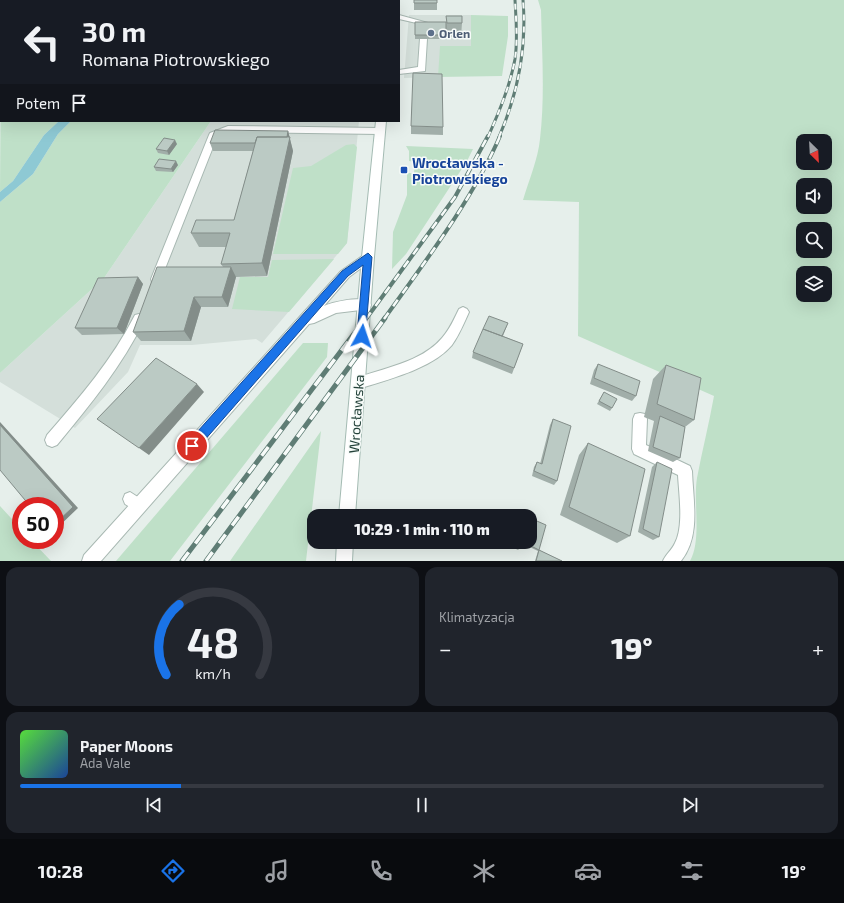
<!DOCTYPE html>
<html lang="pl">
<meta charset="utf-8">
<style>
:root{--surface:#171b24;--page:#20242c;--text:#f1f3f6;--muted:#9ea1a6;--line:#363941;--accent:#1a73e8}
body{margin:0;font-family:"Exo 2",sans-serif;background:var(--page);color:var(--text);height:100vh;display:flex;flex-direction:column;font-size:15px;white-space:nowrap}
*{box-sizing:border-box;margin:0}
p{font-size:13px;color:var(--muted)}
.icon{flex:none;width:22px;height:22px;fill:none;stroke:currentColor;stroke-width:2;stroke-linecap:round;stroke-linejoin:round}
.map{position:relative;height:561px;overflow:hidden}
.drawer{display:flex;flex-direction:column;gap:6px;padding:6px;background:#0d0f14;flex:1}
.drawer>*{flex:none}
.hud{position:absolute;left:0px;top:0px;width:400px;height:122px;box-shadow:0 4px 16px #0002;background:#171b24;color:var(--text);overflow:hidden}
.needle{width:26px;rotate:156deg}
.controls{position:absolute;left:796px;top:134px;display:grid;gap:8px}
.controls a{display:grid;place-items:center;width:36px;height:36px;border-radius:8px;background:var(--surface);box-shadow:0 4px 16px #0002;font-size:20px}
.speed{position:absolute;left:12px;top:497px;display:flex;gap:8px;font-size:20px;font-weight:700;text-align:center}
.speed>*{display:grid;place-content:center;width:52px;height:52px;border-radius:50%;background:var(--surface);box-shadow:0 4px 16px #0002;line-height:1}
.speed .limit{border:6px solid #d22;background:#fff;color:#111}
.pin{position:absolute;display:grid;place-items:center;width:34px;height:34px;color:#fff;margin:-17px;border:2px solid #fff;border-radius:50%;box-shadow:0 1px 4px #0007}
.me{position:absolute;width:44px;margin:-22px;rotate:5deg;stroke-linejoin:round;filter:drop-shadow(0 0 3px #0008)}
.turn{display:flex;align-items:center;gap:14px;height:84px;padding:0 16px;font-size:18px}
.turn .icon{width:52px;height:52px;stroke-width:2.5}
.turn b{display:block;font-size:28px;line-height:34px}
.then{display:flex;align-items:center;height:38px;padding:0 16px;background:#0003;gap:8px;font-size:15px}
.big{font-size:30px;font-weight:800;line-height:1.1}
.drawer .widget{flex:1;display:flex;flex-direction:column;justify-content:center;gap:6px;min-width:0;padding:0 14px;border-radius:12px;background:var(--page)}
.drawer .dial{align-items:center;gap:0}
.dial svg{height:104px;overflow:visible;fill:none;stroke:var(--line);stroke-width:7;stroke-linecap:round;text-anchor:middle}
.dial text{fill:var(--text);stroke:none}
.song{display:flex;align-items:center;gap:12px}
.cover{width:48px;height:48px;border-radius:6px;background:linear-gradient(135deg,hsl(110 70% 55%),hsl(220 70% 35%))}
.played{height:4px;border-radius:2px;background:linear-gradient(90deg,var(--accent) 20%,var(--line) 20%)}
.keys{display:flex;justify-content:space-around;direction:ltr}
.heat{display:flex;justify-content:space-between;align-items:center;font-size:22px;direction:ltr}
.drawer .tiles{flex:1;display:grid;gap:6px;grid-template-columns:1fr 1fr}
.widget:last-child{grid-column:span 2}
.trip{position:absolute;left:307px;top:509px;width:230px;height:40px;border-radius:12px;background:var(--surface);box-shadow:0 4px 16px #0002;font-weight:800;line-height:40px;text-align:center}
.tabs{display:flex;height:64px;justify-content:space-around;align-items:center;background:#090b0e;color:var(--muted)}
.tabs .icon{width:28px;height:28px}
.tabs .active{color:var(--accent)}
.tabs b{font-size:18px;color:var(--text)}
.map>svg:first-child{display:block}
.built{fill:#d4dfda}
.green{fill:#bfe0c8;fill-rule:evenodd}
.water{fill:#8ec9d4}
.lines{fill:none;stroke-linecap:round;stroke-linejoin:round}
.service-casing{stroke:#a8b8b2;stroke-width:2}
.minor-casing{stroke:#a8b8b2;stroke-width:2}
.tertiary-casing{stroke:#a8b8b2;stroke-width:2}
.secondary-casing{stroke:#a4bbb3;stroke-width:2}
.service{fill:#fff;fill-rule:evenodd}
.minor{fill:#fff;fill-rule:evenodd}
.tertiary{fill:#fff;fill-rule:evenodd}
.secondary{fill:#fff;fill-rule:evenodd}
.rail-far2-casing{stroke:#5f7d75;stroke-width:3}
.rail-far1-casing{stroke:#5f7d75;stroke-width:4}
.rail-casing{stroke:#5f7d75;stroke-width:5}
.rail-far2{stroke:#f7fbf9;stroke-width:2;stroke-dasharray:6;stroke-linecap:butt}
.rail-far1{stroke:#f7fbf9;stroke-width:2.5;stroke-dasharray:8;stroke-linecap:butt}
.rail{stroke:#f7fbf9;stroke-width:3.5;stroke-dasharray:11;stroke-linecap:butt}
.wall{fill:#a1aea9}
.shaded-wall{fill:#838d89}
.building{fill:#bbcac4;stroke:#838d89}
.route{fill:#1a73e8;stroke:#114b97}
.service-dot{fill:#5c6f8a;stroke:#f7fbf9;stroke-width:1.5}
.transit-dot{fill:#1a4fb4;stroke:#f7fbf9;stroke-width:1.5}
.labels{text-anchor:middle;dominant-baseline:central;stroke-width:3;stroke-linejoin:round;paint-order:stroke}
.far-service-label{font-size:12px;font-weight:bold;fill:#4e5e75;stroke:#f7fbf9;text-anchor:start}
.transit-label{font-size:14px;font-weight:bold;fill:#164399;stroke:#f7fbf9;text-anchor:start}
.street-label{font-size:14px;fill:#24423a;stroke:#f7fbf9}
</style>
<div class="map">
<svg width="844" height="561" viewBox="0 0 844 561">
<rect width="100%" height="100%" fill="#e6efeb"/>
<path class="built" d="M409 15H471V46L438 77 404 78Z
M211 121H359L347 243 262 343 256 339 192 345H140L128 372 75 428 0 382V373L104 278Z"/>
<path class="green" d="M538 0H844V561H690C702 539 693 503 697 478 702 451 709 424 714 396L578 336 579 202 523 200C529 180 538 159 540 139 545 96 542 53 541 10ZM803 141H825V163H803ZM803 185H825V207H803ZM803 229H825V251H803ZM803 273H825V295H803Z
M471 15 508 16V36L502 76 438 77 440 46H471Z
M1 49V121H59L44 135 13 181 0 192Z
M71 121H211L104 278 0 373V202L33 174 58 134Z
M354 144 357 147 347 243 338 254H273L293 168 311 166 346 145Z
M406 146 473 149 467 161 406 254 392 269 393 232 407 195V173H414L415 162 409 161V151Z
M334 259 289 312 232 309 240 277H268L272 260Z
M303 343H328L327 357 170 561H116Z
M321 431 306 561H230Z
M0 506 21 529V540H31L51 561H0Z"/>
<path class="water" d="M59 121H71L58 134 33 174 0 202V192L13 181 44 135Z"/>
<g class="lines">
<defs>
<path id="service" d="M399 15 428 23 425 71 399 74V70L418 67 421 24 399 19Z
M228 126 380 128 384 131 380 134 229 132 217 137 161 279 160 282 156 283 152 282 151 279 209 135 210 133Z
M463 307 467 309 469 312C464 323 459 335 452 345 432 369 386 380 358 389L354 387 352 383 354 379C382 368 421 363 442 338 450 329 454 319 459 309Z
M139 314 143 315 145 319C122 366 90 405 57 445L52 447 47 445 45 440 47 435C80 397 112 360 135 315Z
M640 413 645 414 647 419 646 445 690 466 692 471C693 501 701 536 681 561H663C666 554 672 550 675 543 684 526 679 494 678 475L634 454 632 449 633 419 635 414Z
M130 492 144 501 146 506 144 511 139 513 125 504 123 499 125 494Z"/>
<path id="minor" d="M49 0H57L48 1Z"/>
<path id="tertiary" d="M368 252 372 254 374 257 372 260 349 277 324 306C337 301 356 297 369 301L371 305 369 309 336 313 314 323 309 324 101 561H82L84 555 341 271Z"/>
<path id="secondary" d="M390 0H398V1H390Z
M376 121H386L374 257 355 516H339L362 257Z
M337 542H353L352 561H336Z"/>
</defs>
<use href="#service" class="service-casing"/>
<use href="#minor" class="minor-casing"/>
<use href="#tertiary" class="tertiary-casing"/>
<use href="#secondary" class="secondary-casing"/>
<use href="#service" class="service"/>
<use href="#minor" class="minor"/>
<use href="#tertiary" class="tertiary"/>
<use href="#secondary" class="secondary"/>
<defs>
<path id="rail-far2" d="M488 137C499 112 510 86 515 59 518 39 516 19 515 0
M499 137C518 93 527 48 523 0"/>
<path id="rail-far1" d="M366 319 455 197 488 136
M384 319C424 263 473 199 500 136"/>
<path id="rail" d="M182 561 366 318
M206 561 385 318"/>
</defs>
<use href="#rail-far2" class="rail-far2-casing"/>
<use href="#rail-far1" class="rail-far1-casing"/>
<use href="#rail" class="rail-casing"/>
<use href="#rail-far2" class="rail-far2"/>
<use href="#rail-far1" class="rail-far1"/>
<use href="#rail" class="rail"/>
</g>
<path class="wall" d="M414 0H437V10H414Z
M446 16 462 23 461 37H446V30V39H415V22L446 30Z
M411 126 443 127V135L411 134Z
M288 131 293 151 267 276 236 277 228 307H201L191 341H141L133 332 223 267 221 264 226 247H199L191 233 234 220 253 151H213L210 143Z
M177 144 169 155 158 153 156 149Z
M178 165 173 172 156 171 154 167Z
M138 277 143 284 124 334 82 335 75 328Z
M508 323 503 336 523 344 512 374 472 358 473 352Z
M598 364 636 396 632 401 590 384 594 370Z
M666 365 694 420 685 427 680 458 673 462 648 451 654 421 644 417 653 379Z
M604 392 612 408 610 411 597 404Z
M553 419 557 481 554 485 532 476 534 467 537 462 540 464 550 425Z
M588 443 630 536 617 543 560 515 579 455Z
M657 462 659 537 653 540 638 532 652 467Z
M507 542H530L539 550 562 561H535L538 551 521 543 520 548 518 550 506 544Z"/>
<path class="shaded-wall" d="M288 131 293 151 267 276 262 263 285 144Z
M175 140 177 144 169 155 167 151Z
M176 161 178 165 173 172 171 169Z
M231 267 236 277 228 307 222 297Z
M138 277 143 284 124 334 117 328Z
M194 297 201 307 191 341 184 331Z
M197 384 204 392 149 455 139 448Z
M0 422 78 508 55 530V524L0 425Z"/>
<path class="building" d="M349 0H370V1H349Z
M414 0H437V3H414Z
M446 16H462V23H447Z
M415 22H446V35H415Z
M413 73 442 74 443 127 411 126Z
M215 130 288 131 287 137H257L255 143H210Z
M257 137H290L262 263 221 264 230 233H191L196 220H234Z
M164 138 175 140 167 151 156 149Z
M159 159 176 161 171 169 154 167Z
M157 267H231L222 297H194L184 331 133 332Z
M138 277 117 328H75L98 278Z
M489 316 508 323 502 336 483 329Z
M483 329 523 344 514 368 473 352Z
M156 358 197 384 139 448 97 419Z
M598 364 640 381 636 396 594 378Z
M666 365 701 378 694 420 657 404Z
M604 392 617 399 612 408 599 401Z
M660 416 685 427 680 458 653 447Z
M553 419 571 426 557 481 534 471 537 462 542 464Z
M0 425 73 507 55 524V506H30L0 470Z
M588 443 645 469 630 536 569 507Z
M657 462 672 469 659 537 643 529Z
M530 518 546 525 539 550 523 542H530Z
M508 542H522L520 548 507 543Z
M539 550 562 561H536Z"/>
<path class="route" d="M368 253 372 257 365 340 362 341 359 340 357 336 363 265 348 276 196 450 192 452 188 450 186 446 188 442 342 271Z"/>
<circle class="service-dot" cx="431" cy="33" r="4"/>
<rect class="transit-dot" x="400" y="166" width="8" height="8" rx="2"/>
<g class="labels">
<g class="far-service-label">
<text x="439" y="33">Orlen</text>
</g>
<g class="transit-label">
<text x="412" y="162">Wrocławska -<tspan x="412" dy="16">Piotrowskiego</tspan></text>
</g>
<g class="street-label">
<text transform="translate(356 414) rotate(-86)">Wrocławska</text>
</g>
</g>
</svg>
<div class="controls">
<a><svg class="needle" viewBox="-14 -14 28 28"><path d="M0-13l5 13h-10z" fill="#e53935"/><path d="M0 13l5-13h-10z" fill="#9ea1a6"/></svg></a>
<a><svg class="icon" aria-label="sound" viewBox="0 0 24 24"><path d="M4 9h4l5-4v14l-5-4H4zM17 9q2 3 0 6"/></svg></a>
<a><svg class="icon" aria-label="search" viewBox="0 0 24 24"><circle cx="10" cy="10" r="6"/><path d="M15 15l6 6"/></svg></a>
<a><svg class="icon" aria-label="layers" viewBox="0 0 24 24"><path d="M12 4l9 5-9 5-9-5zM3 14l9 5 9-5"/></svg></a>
</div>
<div class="speed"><div class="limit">50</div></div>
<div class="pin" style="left:192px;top:446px;background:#d93025"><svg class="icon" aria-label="arrive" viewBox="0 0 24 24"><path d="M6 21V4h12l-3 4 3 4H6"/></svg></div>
<svg class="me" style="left:362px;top:336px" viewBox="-20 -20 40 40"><path d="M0-17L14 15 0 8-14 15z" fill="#1a73e8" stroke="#fff" stroke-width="4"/></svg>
<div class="trip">10:29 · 1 min · 110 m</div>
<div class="hud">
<div class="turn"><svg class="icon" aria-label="left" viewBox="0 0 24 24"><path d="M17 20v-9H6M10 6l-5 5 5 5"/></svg><div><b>30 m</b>Romana Piotrowskiego</div></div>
<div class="then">Potem<svg class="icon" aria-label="arrive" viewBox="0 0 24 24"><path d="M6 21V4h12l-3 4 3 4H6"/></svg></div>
</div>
</div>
<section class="drawer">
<div class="tiles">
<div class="widget dial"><svg viewBox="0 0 100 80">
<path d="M14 69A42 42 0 1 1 86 69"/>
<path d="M14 69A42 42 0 0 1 24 15" stroke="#1a73e8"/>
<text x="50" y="56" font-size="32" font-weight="700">48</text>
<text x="50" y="72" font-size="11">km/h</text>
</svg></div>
<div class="widget"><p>Klimatyzacja</p>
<div class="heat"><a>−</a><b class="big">19°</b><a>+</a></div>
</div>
<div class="widget">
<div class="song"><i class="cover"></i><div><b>Paper Moons</b><p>Ada Vale</p></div></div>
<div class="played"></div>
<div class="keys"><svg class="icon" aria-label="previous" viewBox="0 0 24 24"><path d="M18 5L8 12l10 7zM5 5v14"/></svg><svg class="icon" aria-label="pause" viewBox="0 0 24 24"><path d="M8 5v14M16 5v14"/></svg><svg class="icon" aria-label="next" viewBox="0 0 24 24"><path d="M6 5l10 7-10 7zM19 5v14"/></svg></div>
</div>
</div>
</section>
<nav class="tabs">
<b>10:28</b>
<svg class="icon active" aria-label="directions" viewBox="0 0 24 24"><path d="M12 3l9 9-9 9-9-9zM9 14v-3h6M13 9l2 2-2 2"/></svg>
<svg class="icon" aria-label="music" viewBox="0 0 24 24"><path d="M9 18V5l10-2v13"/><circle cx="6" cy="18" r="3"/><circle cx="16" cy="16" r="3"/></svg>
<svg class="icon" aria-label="phone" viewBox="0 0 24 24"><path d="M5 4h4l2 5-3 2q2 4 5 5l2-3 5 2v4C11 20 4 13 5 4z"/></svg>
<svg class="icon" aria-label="climate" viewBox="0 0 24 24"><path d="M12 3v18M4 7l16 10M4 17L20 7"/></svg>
<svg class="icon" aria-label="car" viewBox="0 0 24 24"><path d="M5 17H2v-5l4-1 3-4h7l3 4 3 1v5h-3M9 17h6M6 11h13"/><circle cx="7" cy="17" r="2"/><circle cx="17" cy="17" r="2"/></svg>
<svg class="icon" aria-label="filters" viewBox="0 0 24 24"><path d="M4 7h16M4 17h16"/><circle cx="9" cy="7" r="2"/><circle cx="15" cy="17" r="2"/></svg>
<b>19°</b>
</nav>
